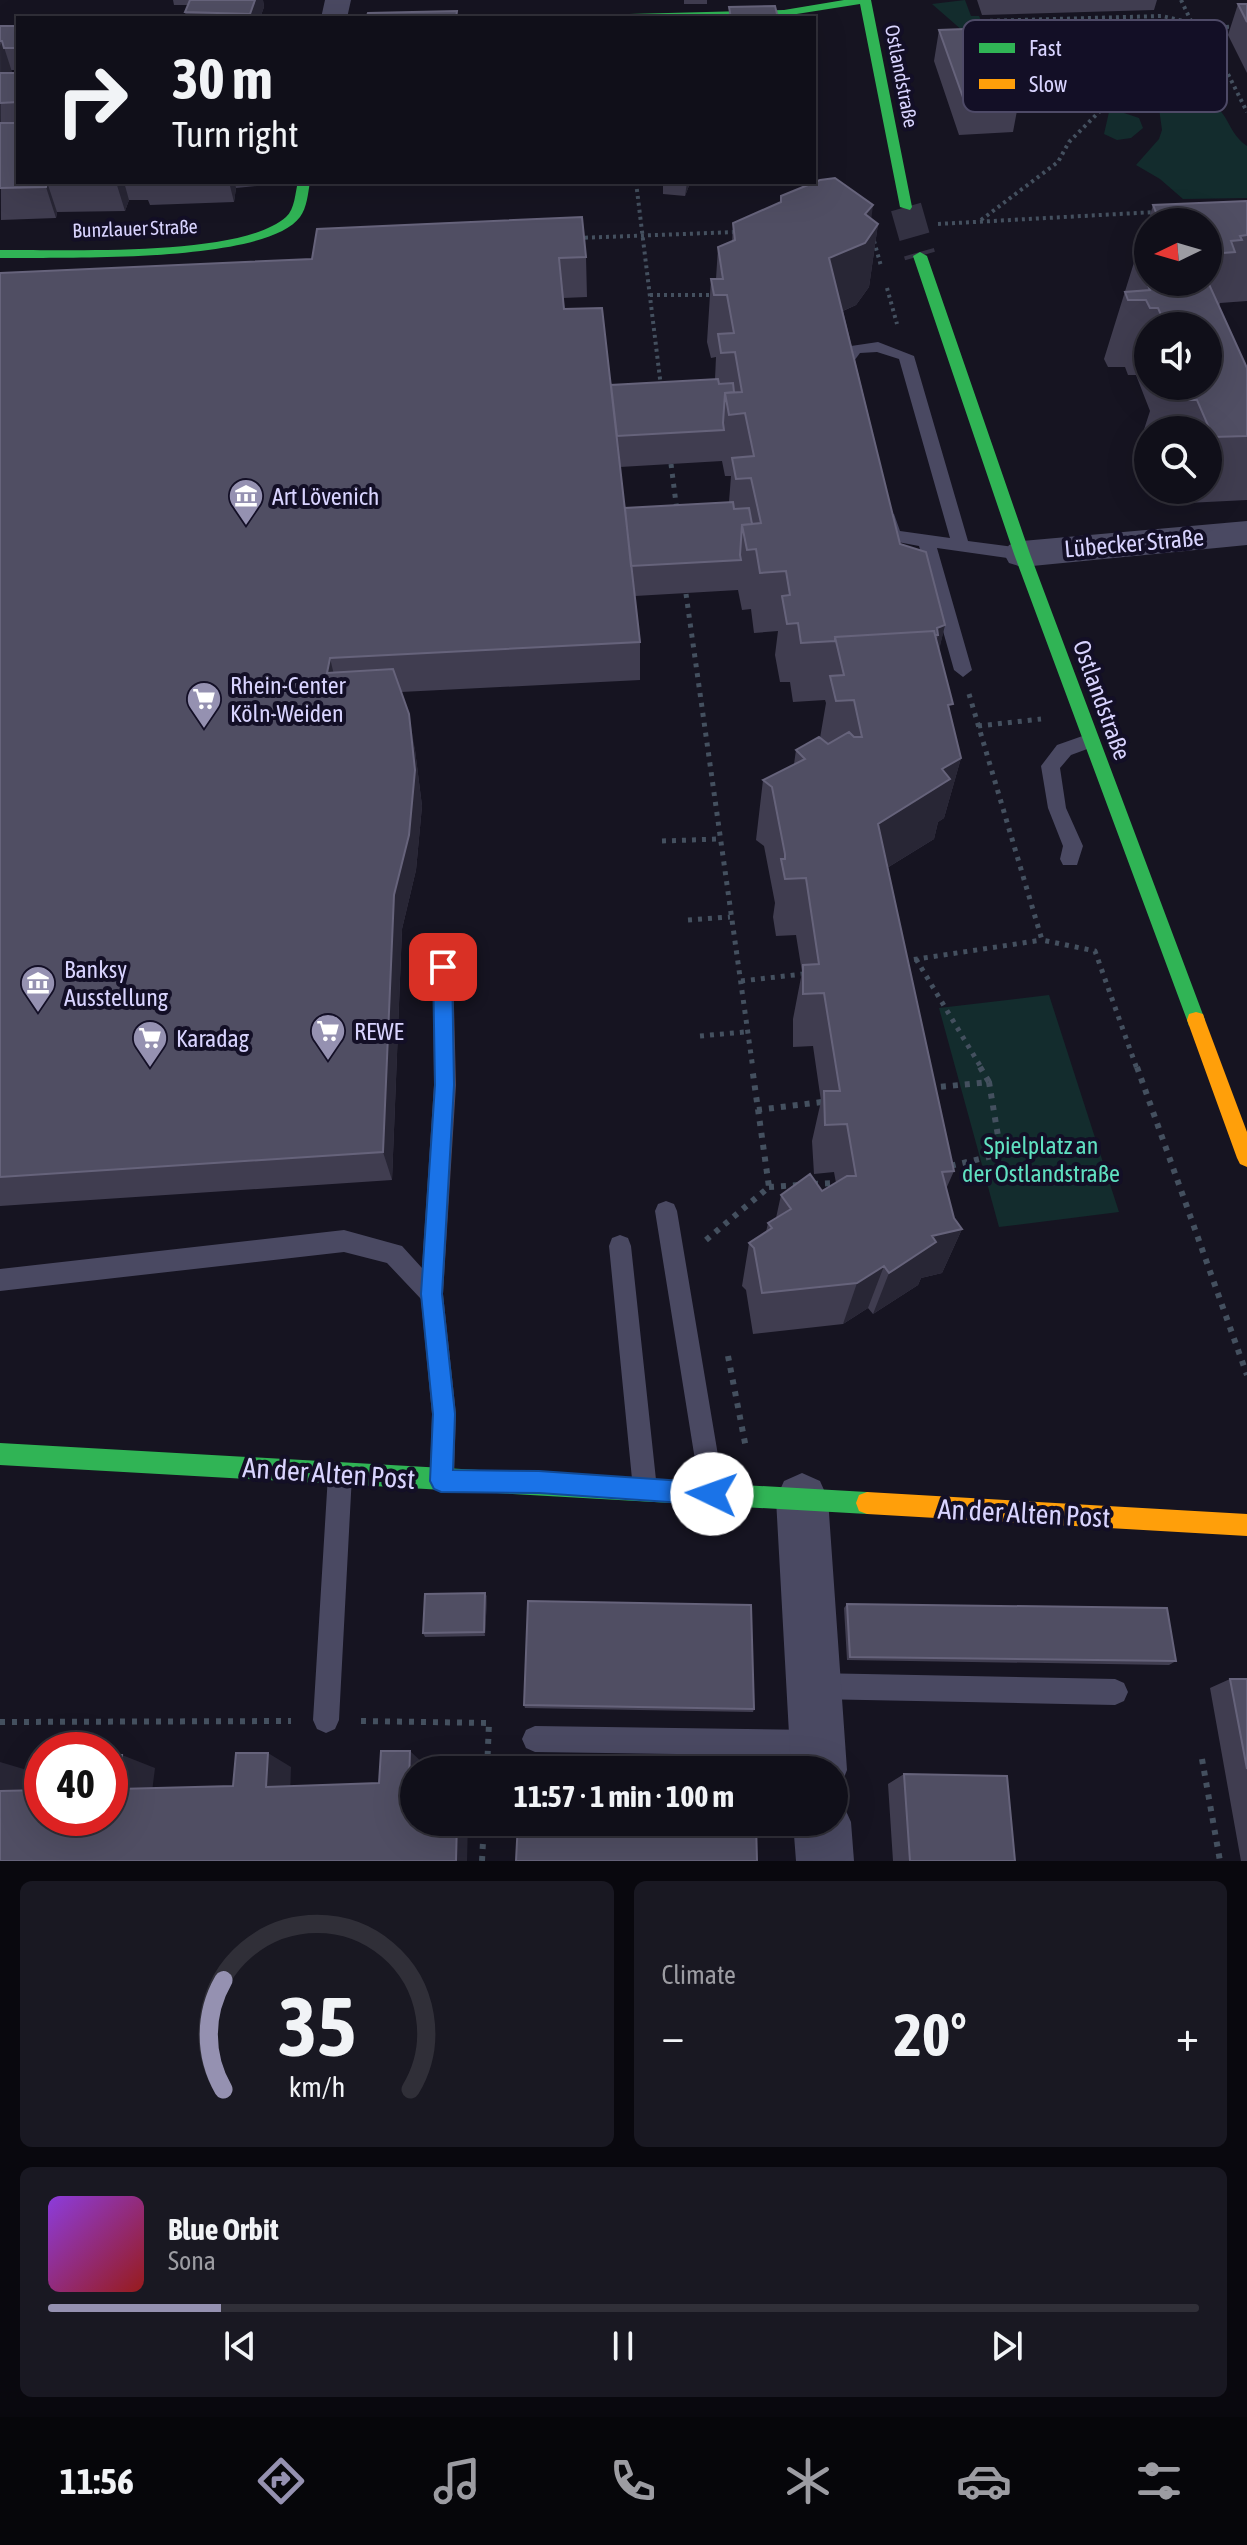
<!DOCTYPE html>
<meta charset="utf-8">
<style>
:root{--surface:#100f19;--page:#191822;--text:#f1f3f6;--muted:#9c9ca2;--line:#302f38;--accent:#9591b1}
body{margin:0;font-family:"Asap Condensed",sans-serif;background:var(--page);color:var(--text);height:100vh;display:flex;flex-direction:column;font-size:30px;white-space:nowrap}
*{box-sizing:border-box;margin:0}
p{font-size:26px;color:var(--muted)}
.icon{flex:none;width:44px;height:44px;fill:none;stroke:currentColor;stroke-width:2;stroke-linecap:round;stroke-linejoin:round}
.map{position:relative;height:1861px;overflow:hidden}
.sheet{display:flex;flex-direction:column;gap:20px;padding:20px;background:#09080e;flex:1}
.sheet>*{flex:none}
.top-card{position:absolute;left:16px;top:16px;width:800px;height:168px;border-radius:0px;box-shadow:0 8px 32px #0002,0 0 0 2px var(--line);background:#100f19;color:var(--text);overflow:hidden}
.needle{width:52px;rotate:265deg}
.fabs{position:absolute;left:1134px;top:208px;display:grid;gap:16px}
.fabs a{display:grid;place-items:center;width:88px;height:88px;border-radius:50%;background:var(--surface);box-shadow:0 8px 32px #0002,0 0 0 2px var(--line);font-size:40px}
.speed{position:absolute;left:24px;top:1732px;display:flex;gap:16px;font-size:40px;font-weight:700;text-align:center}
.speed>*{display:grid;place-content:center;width:104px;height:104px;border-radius:50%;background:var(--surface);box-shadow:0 8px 32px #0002,0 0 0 2px var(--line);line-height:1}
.speed .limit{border:12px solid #d22;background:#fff;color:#111}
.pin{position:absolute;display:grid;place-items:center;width:68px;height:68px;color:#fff;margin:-34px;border-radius:16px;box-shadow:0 4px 12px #0006}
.me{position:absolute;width:88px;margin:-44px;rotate:273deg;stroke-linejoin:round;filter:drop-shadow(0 0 6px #0008)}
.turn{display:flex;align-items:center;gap:28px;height:168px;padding:0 24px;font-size:36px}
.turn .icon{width:104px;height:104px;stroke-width:2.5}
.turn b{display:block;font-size:56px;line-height:68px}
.big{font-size:60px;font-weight:700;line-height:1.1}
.sheet .tile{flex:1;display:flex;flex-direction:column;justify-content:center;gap:12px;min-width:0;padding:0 28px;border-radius:12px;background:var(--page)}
.sheet .dial{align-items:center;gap:0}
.dial svg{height:208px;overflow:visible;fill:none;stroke:var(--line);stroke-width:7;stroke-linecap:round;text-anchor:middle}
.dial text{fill:var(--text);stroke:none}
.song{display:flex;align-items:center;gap:24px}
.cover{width:96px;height:96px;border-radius:12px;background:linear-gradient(135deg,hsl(270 70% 55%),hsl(0 70% 35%))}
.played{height:8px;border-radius:4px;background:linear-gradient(90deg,var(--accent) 15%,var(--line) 15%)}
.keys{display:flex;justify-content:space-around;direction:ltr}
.heat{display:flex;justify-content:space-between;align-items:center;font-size:44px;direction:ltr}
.sheet .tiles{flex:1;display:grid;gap:20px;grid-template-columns:1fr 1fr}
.tile:last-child{grid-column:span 2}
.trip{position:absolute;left:400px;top:1756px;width:448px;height:80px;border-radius:40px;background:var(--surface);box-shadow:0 8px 32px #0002,0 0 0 2px var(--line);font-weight:700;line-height:80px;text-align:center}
.tab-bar{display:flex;height:128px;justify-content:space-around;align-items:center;background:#06060a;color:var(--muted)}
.tab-bar .icon{width:56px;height:56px}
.tab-bar .selected{color:var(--accent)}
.tab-bar b{font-size:36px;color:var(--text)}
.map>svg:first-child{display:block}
.green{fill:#132c2d}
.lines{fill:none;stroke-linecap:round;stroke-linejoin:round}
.secondary-tunnel{stroke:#333142;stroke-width:31;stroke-dasharray:31 16;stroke-linecap:butt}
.path-far2{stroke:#44505f;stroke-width:4;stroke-dasharray:3 4;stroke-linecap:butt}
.path-far1{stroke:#44505f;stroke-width:5;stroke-dasharray:4 6;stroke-linecap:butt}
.path{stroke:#44505f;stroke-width:6;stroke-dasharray:5 7;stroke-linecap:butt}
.lane{fill:#4a4962;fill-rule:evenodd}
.street{fill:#4a4962;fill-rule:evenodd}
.fast{fill:#30b455;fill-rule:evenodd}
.slow{fill:#ff9f0a;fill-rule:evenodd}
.wall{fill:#403d50;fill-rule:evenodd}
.shaded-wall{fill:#282635}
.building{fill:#504e63;stroke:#66637b;stroke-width:2}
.route{fill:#1a73e8;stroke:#114b97;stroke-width:2}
.labels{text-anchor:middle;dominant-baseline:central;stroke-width:8;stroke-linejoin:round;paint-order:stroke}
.far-street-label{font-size:20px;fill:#d9d4ff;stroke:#130f26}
.poi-label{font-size:24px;fill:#d9d4ff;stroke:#130f26;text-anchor:start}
.street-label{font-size:24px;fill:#d9d4ff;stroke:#130f26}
.park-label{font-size:24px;fill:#5fe0c0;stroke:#130f26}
.near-street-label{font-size:28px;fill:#d9d4ff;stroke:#130f26}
.key{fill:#130f26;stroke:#4e4a67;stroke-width:2}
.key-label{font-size:22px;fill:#d9d4ff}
</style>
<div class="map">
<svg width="1247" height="1861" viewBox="0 0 1247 1861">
<rect width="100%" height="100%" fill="#161421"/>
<path class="green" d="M965 0 971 16H979L984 27 1158 21 1123 57C1099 41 1066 38 1041 52L1034 71 1019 36 971 38 932 4Z
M1200 99C1232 109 1224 130 1247 146V198L1183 199 1160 179 1136 165 1159 139 1162 130 1159 108 1170 102Z
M1118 111 1139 118 1143 128 1131 138 1117 140 1104 134 1109 112Z
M1049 995 1119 1212 999 1227 939 1008Z"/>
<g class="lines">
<path class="secondary-tunnel" d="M906 207 920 256"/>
<path class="path-far2" d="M1181 0 1192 23 1205 28 1247 112
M983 21 1162 16 1192 23
M1205 28 1247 26
M636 182 661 387
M981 220 1058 162 1069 142 1106 105 1214 46
M938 224 1155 212
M578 238 736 232
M874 241 881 266
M887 288 897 324
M650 295H713"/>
<path class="path-far1" d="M671 464 677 511
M686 594 753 1069
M969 694 1042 940 1095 951 1137 1069
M978 726 1041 719
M662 841 718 839
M688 920 730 917
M916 959 982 1069
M904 961 1042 940
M741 981 803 974
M700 1036 745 1032"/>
<path class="path" d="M980 1067 989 1082
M1137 1067 1247 1375
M929 1088 989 1082 1001 1154 950 1166
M757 1110 822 1102
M813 1184 836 1183
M769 1187 799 1185
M706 1240 769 1187 752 1067
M728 1356 746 1448
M361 1721 489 1723 487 1770
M0 1722 291 1721
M1202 1759 1220 1861
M482 1861 484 1822"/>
<path class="lane" d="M878 342 914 356 968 541 1022 548 1030 554 1022 560 937 548 972 670 963 677 954 670 919 546 887 540 880 518 888 512 894 514 900 531 950 538 899 359 877 352 860 353 854 361 858 376 855 380H845L838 360 851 346Z
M1091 733 1100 740 1098 745 1071 755 1060 768 1066 808 1083 846 1077 865H1063L1060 859 1063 846 1048 808 1041 766 1057 745Z
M443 958 450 961 453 967 456 1085 443 1294 456 1414 454 1477 451 1486 442 1489 433 1486 430 1477 432 1414 421 1299 387 1263 344 1252 0 1291V1269L344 1230 402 1246 422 1268 434 1085 433 967 436 961Z
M666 1201 674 1204 677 1211 724 1491 721 1500 712 1503 703 1500 700 1491 655 1211 658 1204Z
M620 1235 628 1238 631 1246 657 1489 654 1498 645 1501 636 1498 633 1489 609 1246 612 1238Z
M340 1463 349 1466 352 1475 339 1720 335 1729 326 1733 317 1729 313 1720 328 1475 331 1466Z
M814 1673 1115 1679 1124 1683 1128 1692 1124 1701 1115 1705 814 1699 805 1695 801 1686 805 1677Z
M535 1726 815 1730 824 1734 828 1743 824 1752 815 1756 535 1752 526 1748 522 1739 526 1730Z"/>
<path class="street" d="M325 0H351L347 18H321Z
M1247 521V545L1022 567 1009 563 1004 554 1009 545 1022 541Z
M802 1473 820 1481 828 1499 847 1770 839 1790 834 1792V1770H791L776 1499 784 1481Z
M834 1798 842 1802 851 1822 854 1861H796L793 1822H834Z"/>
<path class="fast" d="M844 0H871L912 207 910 210 900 207 860 4 784 16 585 18 591 15 784 10Z
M298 182H310C308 193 307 208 300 217 265 264 59 257 0 258V250C64 249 240 258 286 217 295 209 295 193 298 182Z
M920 252 927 256 1030 554 1205 1020 1203 1026 1196 1028 1189 1026 1187 1020 1014 554 913 256Z
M0 1443 867 1492 875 1495 878 1503 875 1511 867 1514 0 1465Z"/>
<path class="slow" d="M1196 1012 1203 1014 1205 1020 1247 1132V1167L1240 1164 1237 1158 1187 1020 1189 1014Z
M867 1492 1247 1514V1536L867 1514 859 1511 856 1503 859 1495Z"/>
</g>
<path class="wall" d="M173 0H263L264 7 260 18H186L185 12 188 5H174Z
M684 0H707V4H684Z
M977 0H1157L1154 10 982 15Z
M1238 4H1247V73L1228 35Z
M0 26H18V70H11L12 73H18V182H258L257 186 236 188 234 202 150 205 148 200H129L125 211 57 212 56 218 1 220Z
M939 30 1019 100 1013 132 959 135 934 61Z
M412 182H464V184L412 185Z
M663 182H719L690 186V183L685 196 663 194Z
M781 196 871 219 878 224 869 287 856 305 843 311 900 544 945 625 939 649 950 715 961 758 944 818 938 822 934 839 887 868 954 1171 946 1189 954 1218 962 1229 942 1273 921 1278 918 1285 873 1314 868 1308 843 1324 753 1334 746 1290 742 1286 749 1243 766 1232 768 1223 776 1218 781 1195 822 1191 836 1183 834 1172 814 1174 812 1141 821 1101 813 1046 793 1047V1019L802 972 796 935 776 936 773 917 775 903 764 846 756 840 763 780 794 764 796 750 820 738 826 703 825 700 793 702 790 682H780L775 655 778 631 754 633 751 609 742 610 738 590 635 596 640 642V680L401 692 415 750 422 806 416 870 402 929 392 1180 0 1206V273L586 257 587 297 563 298 564 309 611 385 715 379 716 357 711 358 707 342 711 279H716L718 247 732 242 733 223 780 203ZM722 461 725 476H731L729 502 625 508 620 467Z
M1247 201V301L1220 303 1219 306 1247 368V500L1187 503 1182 490H1208V430H1148V458H1141L1138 448 1150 411 1136 375H1128L1125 367H1108L1104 359 1136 256H1138L1148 223V282H1208V222H1148L1153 205ZM1148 326H1208V386H1148Z
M485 1593 487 1597 485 1636 425 1637 423 1633Z
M847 1604 1176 1661 1169 1665 847 1660 844 1608Z
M1230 1679H1247V1861H1241L1210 1688Z
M524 1705 754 1709 753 1712 525 1708Z
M904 1774 1015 1861H893L888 1784Z"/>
<path class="shaded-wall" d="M255 0H263L264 7 260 18H250V14Z
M2 41 12 72 1 104 0 46Z
M47 182 57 212 56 218 46 187Z
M116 182H124L129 200 125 211Z
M229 182H235L236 188 234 202Z
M687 182H719L690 186V183L685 196Z
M873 205 869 238 878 224 869 287 856 305 822 320 829 258Z
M945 625 931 684 926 685 938 635 937 628Z
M330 658 339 696 327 673Z
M409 714 415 750 422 806 416 870 402 929 392 1180 383 1152 394 895Z
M961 758 944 818 938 822 934 839 864 882 878 824 942 769Z
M962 1229 942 1273 921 1278 918 1285 873 1314 889 1273 932 1236Z
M884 1266 868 1308 843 1324 857 1283Z
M485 1593 487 1597 485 1636 484 1632Z
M410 1751 424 1764V1770H414V1788L409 1783Z
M268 1753 291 1767 290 1798 266 1787Z
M122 1755 155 1768 151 1800 118 1789Z
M0 1762 27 1770 22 1802 0 1797Z
M457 1822H468L467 1861H456Z"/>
<path class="building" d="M190 0H255L250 14 185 12Z
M1238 4H1247V22Z
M775 6 778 18H731L729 7Z
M457 11 456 18H366L368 13Z
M608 16V18H564Z
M0 26H18V48H4L2 41H0Z
M992 28 1019 100 965 103 939 30Z
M0 73H18V102L0 103Z
M0 123H18V182H47L46 187 0 188Z
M835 178 873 205 865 214 878 224 865 243 829 258 900 544 926 552 945 625 937 628 938 635H935L934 631 835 637V641L801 643 798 623 787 624 782 596 790 595 786 571 760 573 756 549 747 550 742 525 761 523 751 478 736 479 732 458 754 456 745 413 729 415 725 393 742 392 735 352 721 353 718 334 734 333 727 295H714L711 279H723L718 247 735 240 733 223 781 202V196L820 180Z
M663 182H687L685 185Z
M1247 201V235L1240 236 1242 240 1231 241 1235 252 1223 253 1213 237 1208 238V222H1160L1153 205Z
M582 217 586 257 559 258 564 309 602 308 640 642 330 658 327 673 393 669 409 714 415 770 409 835 394 895 383 1152 0 1177V273L312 259 317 229Z
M1148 255V282H1208L1247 368V436L1213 437 1197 400H1188L1184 391 1164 392 1162 386H1208V326H1166L1158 308H1150L1146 300H1128L1125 292 1150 290 1136 256Z
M718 379 719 384 733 383 734 392 725 393 723 423 724 430 617 436 611 385Z
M733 502 734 509 749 508 752 524 742 525 740 555 741 560 631 566 625 508Z
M934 631 953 704 948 705 961 758 942 769 950 779 878 824 954 1171 942 1172 954 1218 962 1229 932 1236 936 1242 889 1273 884 1266 857 1283 762 1293 754 1248 749 1243 772 1228 768 1223 791 1209 781 1195 810 1174 822 1191 847 1176H856L847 1124 825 1125 824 1091H840L824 993 803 994V965L819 964 806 878 785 879 781 859H785V854L772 787 763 780 805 759 796 750 819 737 828 744 849 732 854 737H862L854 700 836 701 830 676 844 675 835 637Z
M485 1593 484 1632 423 1633 425 1594Z
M528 1601 751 1605 754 1709 524 1705Z
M847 1604 1167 1608 1176 1661 850 1657Z
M1230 1679H1247V1769Z
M381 1751H410L409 1783H414V1822H457L456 1861H0V1791L42 1790V1818H110V1755H122L118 1789 233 1786 236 1753H268L266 1787 379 1783Z
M904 1774 1007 1776 1015 1861H910Z
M518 1822H756L757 1861H516Z"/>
<path class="route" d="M443 959 452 967 454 1085 442 1294 455 1414 453 1470 539 1471 712 1483 720 1486 723 1494 720 1502 712 1505 539 1493 441 1492 434 1489 430 1481 433 1414 421 1294 435 1085 433 967Z"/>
<defs>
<symbol id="museum-pin" viewBox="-11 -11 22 30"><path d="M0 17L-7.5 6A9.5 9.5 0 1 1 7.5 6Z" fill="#9591b1" stroke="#130f26"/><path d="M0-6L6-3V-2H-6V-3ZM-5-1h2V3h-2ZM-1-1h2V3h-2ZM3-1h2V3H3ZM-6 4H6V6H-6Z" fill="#fff"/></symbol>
<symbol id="supermarket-pin" viewBox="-11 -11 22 30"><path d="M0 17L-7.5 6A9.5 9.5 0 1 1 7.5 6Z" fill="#9591b1" stroke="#130f26"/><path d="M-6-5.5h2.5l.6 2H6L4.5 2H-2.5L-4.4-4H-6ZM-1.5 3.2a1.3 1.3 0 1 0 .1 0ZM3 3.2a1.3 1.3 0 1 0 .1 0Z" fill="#fff"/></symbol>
</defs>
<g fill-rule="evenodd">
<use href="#museum-pin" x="226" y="476" width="40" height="54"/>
<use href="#supermarket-pin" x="184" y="679" width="40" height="54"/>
<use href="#museum-pin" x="18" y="963" width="40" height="54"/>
<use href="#supermarket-pin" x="308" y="1011" width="40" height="54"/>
<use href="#supermarket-pin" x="130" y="1018" width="40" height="54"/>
</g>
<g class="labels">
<g class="far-street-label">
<text transform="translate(902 76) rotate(79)">Ostlandstraße</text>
<text transform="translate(135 228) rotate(-2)">Bunzlauer Straße</text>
</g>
<g class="poi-label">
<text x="272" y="496">Art Lövenich</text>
<text x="230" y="685">Rhein-Center<tspan x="230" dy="28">Köln-Weiden</tspan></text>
<text x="64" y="969">Banksy<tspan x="64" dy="28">Ausstellung</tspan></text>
<text x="354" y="1031">REWE</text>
<text x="176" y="1038">Karadag</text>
</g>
<g class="street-label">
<text transform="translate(1134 543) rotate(-5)">Lübecker Straße</text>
<text transform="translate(1102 700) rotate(70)">Ostlandstraße</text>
</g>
<g class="park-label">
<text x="1041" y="1145">Spielplatz an<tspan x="1041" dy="28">der Ostlandstraße</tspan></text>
</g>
<g class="near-street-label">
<text transform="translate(329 1473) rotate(4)">An der Alten Post</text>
<text transform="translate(1024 1513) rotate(3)">An der Alten Post</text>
</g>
</g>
<rect x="963" y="20" width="264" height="92" rx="12" class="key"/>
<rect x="979" y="43" width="36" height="10" fill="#30b455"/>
<rect x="979" y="79" width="36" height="10" fill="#ff9f0a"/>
<g class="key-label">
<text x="1029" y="56">Fast</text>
<text x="1029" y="92">Slow</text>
</g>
</svg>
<div class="fabs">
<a><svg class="needle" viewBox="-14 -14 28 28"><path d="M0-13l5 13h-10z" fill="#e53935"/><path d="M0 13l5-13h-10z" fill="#9c9ca2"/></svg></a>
<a><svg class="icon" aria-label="sound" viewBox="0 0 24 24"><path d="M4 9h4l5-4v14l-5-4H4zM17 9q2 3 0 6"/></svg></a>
<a><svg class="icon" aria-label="search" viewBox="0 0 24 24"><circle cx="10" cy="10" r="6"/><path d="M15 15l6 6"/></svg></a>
</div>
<div class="speed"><div class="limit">40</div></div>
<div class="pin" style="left:443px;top:967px;background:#d93025"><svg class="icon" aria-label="arrive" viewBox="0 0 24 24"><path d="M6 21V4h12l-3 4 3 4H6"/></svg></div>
<svg class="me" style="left:712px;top:1494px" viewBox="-20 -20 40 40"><circle r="19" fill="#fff"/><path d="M0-13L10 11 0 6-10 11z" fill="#1a73e8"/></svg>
<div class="trip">11:57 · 1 min · 100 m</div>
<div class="top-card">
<div class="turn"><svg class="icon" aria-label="right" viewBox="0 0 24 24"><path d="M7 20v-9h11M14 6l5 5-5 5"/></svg><div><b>30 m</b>Turn right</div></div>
</div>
</div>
<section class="sheet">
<div class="tiles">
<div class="tile dial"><svg viewBox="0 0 100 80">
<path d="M14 69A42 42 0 1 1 86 69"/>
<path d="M14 69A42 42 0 0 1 14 27" stroke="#9591b1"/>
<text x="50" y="56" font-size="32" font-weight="700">35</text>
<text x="50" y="72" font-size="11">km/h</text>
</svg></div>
<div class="tile"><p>Climate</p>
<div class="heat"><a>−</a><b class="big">20°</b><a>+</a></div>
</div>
<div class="tile">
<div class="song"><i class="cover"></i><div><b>Blue Orbit</b><p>Sona</p></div></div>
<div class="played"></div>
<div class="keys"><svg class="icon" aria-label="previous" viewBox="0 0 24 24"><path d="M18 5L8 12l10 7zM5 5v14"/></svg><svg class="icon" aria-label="pause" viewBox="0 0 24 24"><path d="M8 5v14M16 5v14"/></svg><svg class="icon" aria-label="next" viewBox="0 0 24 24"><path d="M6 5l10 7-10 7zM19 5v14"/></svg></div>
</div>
</div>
</section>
<nav class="tab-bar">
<b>11:56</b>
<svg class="icon selected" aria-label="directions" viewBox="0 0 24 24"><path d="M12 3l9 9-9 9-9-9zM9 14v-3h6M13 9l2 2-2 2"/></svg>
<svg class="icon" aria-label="music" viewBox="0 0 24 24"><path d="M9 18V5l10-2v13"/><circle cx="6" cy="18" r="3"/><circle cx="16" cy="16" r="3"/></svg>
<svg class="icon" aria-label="phone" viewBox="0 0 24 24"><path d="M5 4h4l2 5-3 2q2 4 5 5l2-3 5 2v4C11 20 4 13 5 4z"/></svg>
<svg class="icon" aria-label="climate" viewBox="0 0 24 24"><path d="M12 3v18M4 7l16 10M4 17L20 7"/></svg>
<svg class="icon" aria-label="car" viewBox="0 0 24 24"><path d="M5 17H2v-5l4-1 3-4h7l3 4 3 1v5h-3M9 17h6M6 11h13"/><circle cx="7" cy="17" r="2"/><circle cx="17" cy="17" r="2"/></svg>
<svg class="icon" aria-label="filters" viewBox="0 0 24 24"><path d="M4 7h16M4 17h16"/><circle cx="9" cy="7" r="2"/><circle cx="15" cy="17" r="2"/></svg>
</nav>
